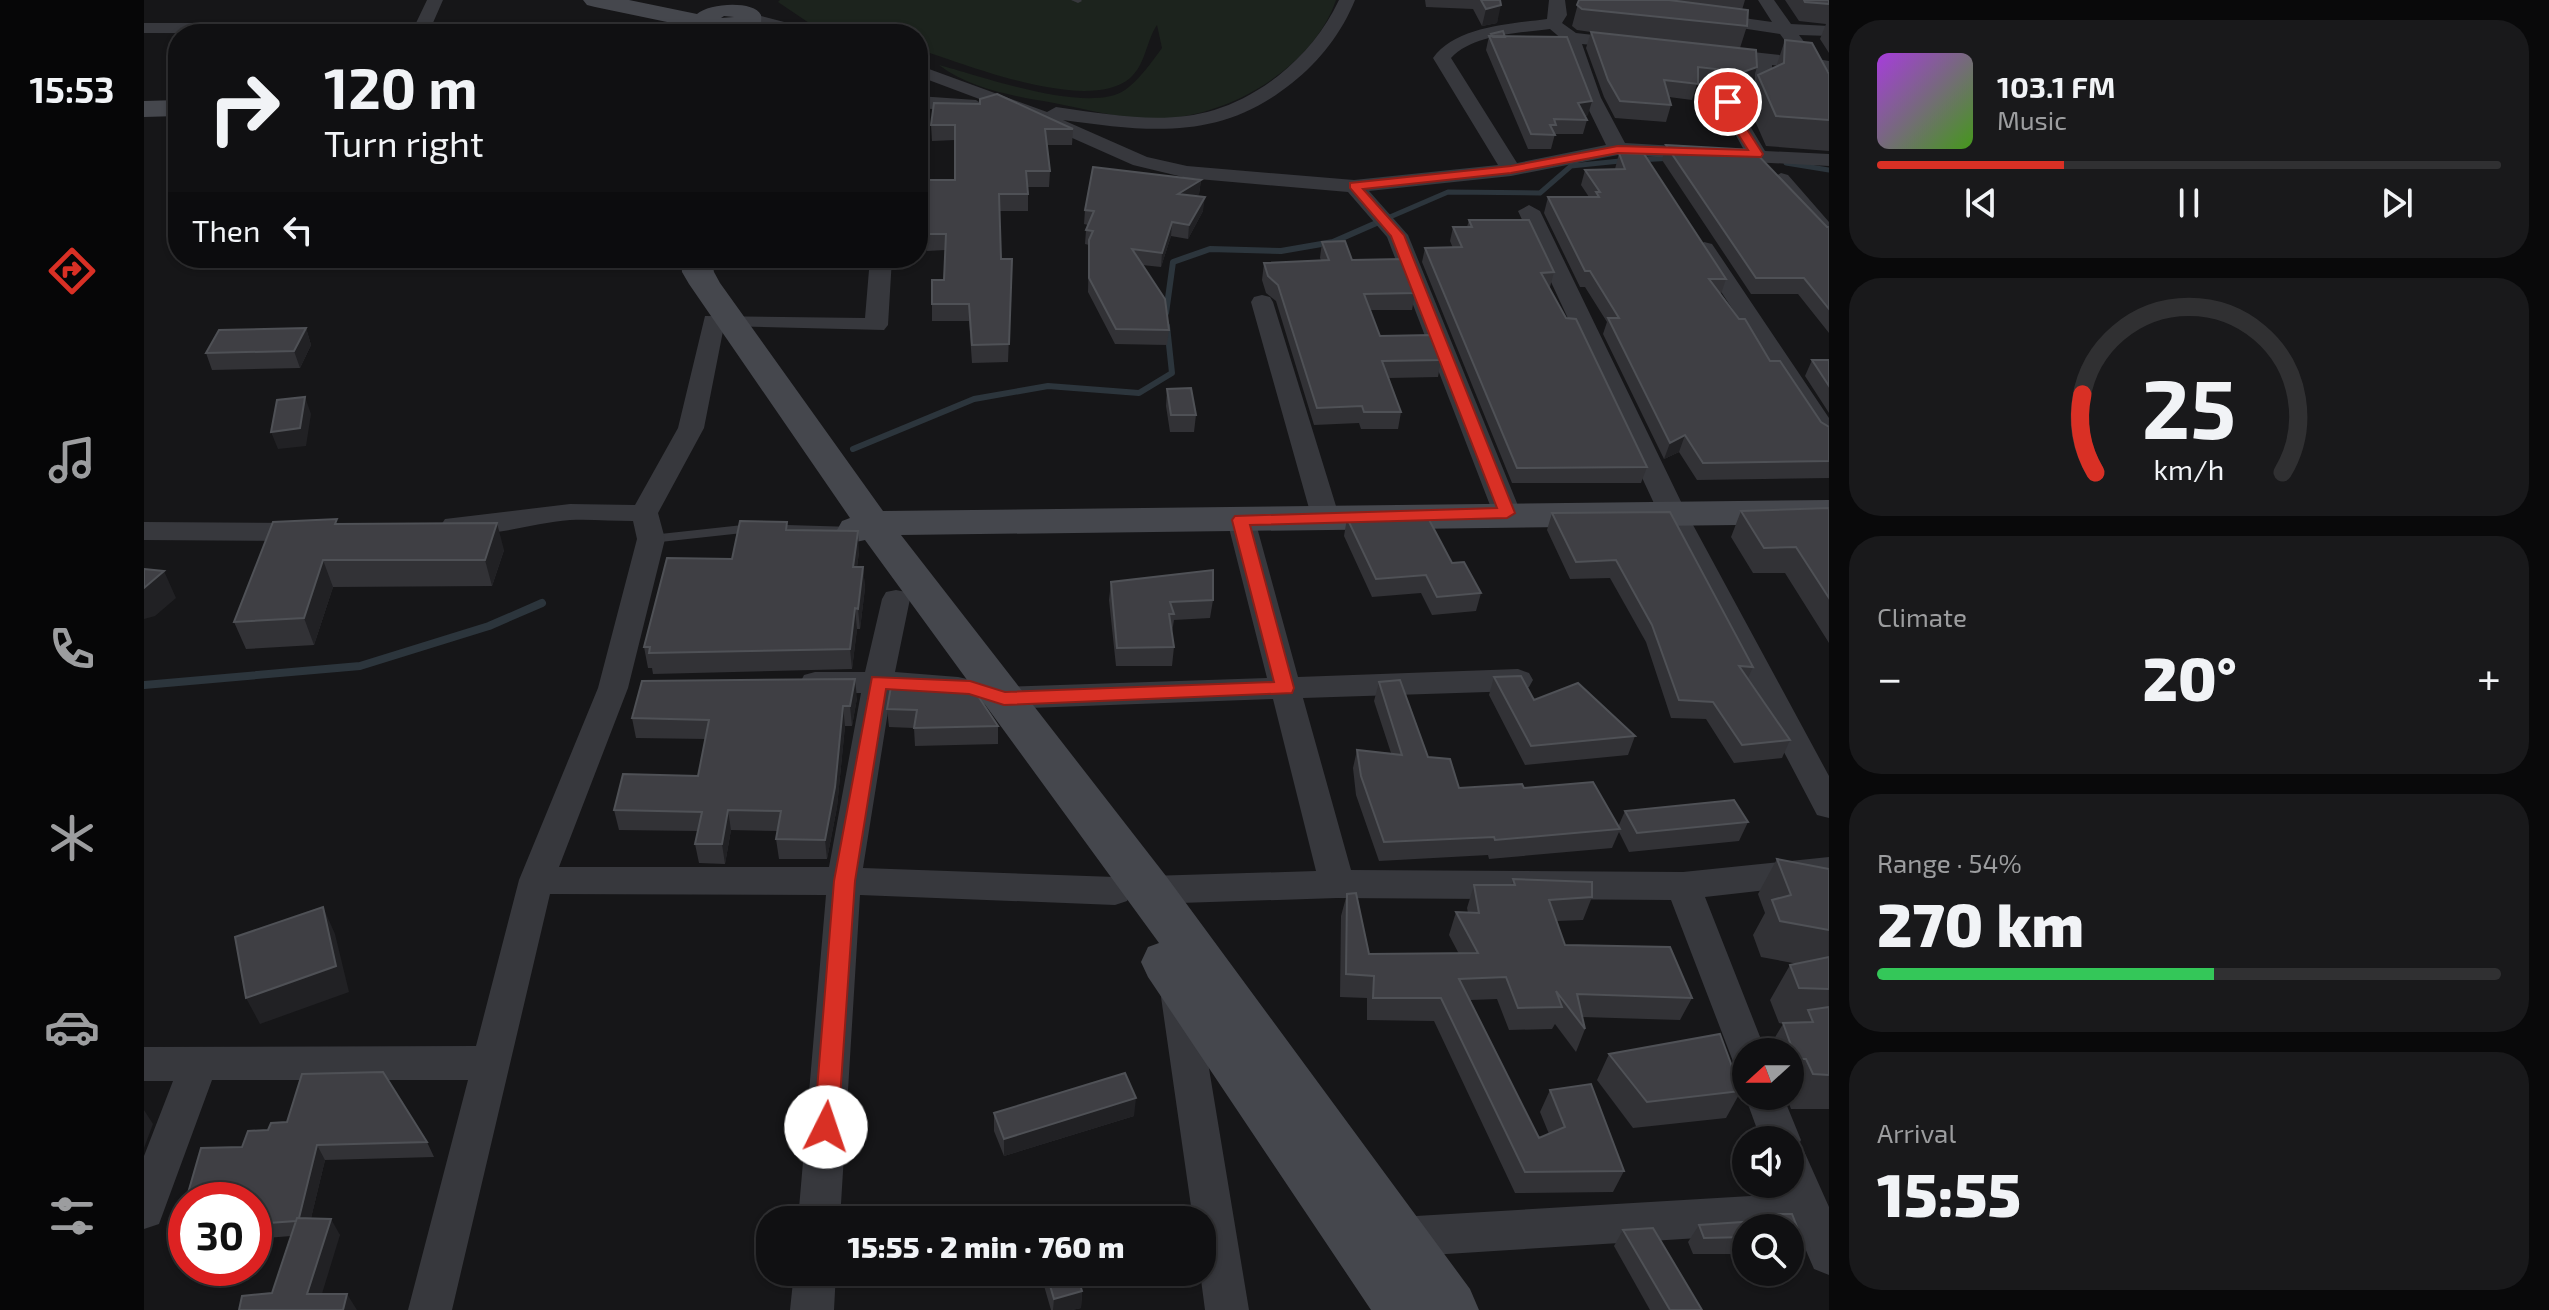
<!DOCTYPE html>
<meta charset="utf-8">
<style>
:root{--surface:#101012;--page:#19191b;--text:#f1f3f6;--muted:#9c9d9f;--line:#303032;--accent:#d93025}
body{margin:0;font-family:"Exo 2",sans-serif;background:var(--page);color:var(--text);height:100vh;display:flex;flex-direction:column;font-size:30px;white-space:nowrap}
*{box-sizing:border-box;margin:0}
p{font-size:26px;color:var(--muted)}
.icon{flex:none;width:44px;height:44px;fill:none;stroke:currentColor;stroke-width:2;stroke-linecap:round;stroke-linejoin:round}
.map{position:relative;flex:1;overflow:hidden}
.sheet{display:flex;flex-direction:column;gap:20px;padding:20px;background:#09090a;width:720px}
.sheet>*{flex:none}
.banner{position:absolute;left:24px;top:24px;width:760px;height:244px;border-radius:32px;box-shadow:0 2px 6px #0004,0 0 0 2px var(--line);background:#101012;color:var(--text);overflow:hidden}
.needle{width:52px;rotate:249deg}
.fabs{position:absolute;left:1588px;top:1038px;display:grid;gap:16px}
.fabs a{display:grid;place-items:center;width:72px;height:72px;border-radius:50%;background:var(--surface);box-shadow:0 2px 6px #0004,0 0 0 2px var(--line);font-size:40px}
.speed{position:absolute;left:24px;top:1182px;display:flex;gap:16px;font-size:40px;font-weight:700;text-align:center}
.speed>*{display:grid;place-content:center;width:104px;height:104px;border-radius:50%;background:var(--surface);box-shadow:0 2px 6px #0004,0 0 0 2px var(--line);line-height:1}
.speed .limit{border:12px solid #d22;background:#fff;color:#111}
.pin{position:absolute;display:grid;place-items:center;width:68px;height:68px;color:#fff;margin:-34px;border:4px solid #fff;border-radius:50%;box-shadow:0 2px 8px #0007}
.me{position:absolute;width:88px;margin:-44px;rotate:4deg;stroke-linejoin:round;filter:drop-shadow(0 0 6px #0008)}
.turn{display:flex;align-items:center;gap:28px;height:168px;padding:0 24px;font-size:36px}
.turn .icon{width:104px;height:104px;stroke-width:2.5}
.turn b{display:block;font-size:56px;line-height:68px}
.then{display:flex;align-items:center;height:76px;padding:0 24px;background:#0003;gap:16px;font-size:30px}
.big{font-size:60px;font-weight:800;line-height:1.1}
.sheet .widget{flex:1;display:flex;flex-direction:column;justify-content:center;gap:12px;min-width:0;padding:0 28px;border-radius:32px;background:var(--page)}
.sheet .dial{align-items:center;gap:0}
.dial svg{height:208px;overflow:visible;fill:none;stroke:var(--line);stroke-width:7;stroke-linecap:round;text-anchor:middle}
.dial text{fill:var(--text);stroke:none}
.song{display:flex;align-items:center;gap:24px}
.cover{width:96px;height:96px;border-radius:12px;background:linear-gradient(135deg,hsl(280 70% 55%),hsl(100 70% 35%))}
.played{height:8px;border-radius:4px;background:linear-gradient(90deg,var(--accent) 30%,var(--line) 30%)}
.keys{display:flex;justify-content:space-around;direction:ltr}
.heat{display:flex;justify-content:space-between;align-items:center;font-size:44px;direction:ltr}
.charge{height:12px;border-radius:6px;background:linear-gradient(90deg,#34c759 54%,var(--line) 0)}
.trip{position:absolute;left:612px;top:1206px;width:460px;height:80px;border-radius:32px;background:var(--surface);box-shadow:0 2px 6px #0004,0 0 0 2px var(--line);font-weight:800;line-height:80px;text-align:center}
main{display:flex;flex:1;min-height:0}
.menu{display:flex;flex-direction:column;width:144px;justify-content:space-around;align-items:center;background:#060607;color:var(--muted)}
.menu .icon{width:56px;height:56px}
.menu .current{color:var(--accent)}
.menu b{font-size:36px;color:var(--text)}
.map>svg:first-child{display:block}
.green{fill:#1c231d}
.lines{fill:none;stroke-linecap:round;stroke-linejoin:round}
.stream-far2{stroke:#2c353c;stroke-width:5}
.stream-far1{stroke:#2c353c;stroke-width:6}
.stream{stroke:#2c353c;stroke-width:8}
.lane{fill:#37383d;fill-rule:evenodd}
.street{fill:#37383d;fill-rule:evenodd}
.secondary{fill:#45474d;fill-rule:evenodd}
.wall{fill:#323236}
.shaded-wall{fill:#212124}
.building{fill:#3f3f44;stroke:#4f5156;stroke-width:2}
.route{fill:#d93025;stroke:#8d1f18;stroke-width:2}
</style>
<main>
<nav class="menu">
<b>15:53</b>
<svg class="icon current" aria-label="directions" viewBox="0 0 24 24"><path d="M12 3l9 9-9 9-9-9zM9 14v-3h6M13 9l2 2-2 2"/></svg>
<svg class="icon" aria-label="music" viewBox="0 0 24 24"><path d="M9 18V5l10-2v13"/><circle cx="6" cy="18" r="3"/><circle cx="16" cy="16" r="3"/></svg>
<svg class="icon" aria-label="phone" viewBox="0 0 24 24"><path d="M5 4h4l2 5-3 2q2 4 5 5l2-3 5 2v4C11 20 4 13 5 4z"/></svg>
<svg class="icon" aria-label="climate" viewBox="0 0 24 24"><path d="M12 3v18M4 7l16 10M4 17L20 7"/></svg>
<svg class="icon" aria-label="car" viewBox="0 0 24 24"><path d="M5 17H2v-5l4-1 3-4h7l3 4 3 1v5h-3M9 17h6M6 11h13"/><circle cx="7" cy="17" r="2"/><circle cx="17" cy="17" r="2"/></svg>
<svg class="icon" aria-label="filters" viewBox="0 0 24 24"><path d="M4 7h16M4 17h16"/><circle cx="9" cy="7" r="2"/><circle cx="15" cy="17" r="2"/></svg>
</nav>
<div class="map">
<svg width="1685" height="1310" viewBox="0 0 1685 1310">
<rect width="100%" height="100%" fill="#161618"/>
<path class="green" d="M636 0H1192C1170 65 1092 112 1026 118 988 122 947 110 910 103 871 96 828 90 795 65 837 76 945 115 981 90 996 79 1007 63 1018 48L1013 25C1002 41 1002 65 985 79 941 113 824 65 774 49V34H689L677 31 634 2Z"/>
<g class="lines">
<path class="stream-far2" d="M1495 160 1529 158
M1642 163 1685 170
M1232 223 1304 192 1396 193 1427 166 1476 161"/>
<path class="stream-far1" d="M1022 313 1029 262 1066 249 1137 251 1189 242 1237 221
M709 449 830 399 904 386 995 393 1028 373 1023 326"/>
<path class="stream" d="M0 685 216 666 345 626 398 603"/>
<path class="lane" d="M927 0H937L938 1 934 3Z
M608 524 710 527 716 531 710 535 608 532 507 543 501 539 507 535Z"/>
<path class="street" d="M283 0H299L288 25 320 30 323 34 0 33V23H272Z
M1195 0H1211C1198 32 1176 61 1148 83 1076 141 1006 132 919 120L1003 157 1043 166 1210 180 1354 165 1289 58C1312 26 1367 24 1403 19L1405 0H1421L1423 15 1418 23 1432 33 1485 39 1494 44 1485 49 1438 44 1457 98 1481 143 1600 150 1575 105 1585 95 1611 85 1610 63 1572 58 1563 53 1572 48 1653 57 1636 34 1564 23 1555 18 1564 13 1628 22 1614 0H1630L1647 24 1685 26V36L1655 35 1673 59 1685 61V71H1682L1685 75V95L1678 93 1662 69 1628 65 1629 87 1627 91 1594 106 1621 151 1685 154V166L1474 155 1367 176 1225 191 1264 235 1377 513 1373 519 1363 521 1353 519 1349 513 1243 237 1204 192 1043 178 989 165 870 112 774 76V65L903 112 912 107C998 119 1060 133 1134 76 1160 55 1181 30 1195 0ZM1406 29 1419 40 1439 98 1462 145 1373 163 1307 58C1329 34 1376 33 1406 29Z
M605 13 671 30 674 34H645L599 22 596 18 599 14Z
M774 96 832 100 841 106 832 112 774 108Z
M1637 173 1644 175 1685 222V241L1677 240 1630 183 1627 179Z
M1385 205 1396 211 1542 512 1685 776V818L1673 815 1514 512 1374 211Z
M1560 242 1568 244 1685 418V445L1676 442 1549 249Z
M726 258H748L744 325 740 330 580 326 560 428 514 513 521 539 484 688 415 867H685L717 693 671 694 660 691 656 683 660 675 671 672H721L738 599 742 592 752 590 762 592 766 599 751 672 814 677 860 687 1123 678 1083 520 1087 514 1097 512 1107 514 1111 520 1154 677 1374 669 1385 673 1389 680 1385 687 1374 691 1159 698 1207 870 1539 872 1685 857V883L1561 897 1622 1052H1602V1068L1590 1064 1527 900 1193 898 1005 904 993 900 988 891 983 901 971 905 716 895 696 1220H654L682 895 406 894 308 1310H264L324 1080H68L15 1224 0 1229V1156L29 1081H0V1047L332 1046 375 880 454 688 493 539 489 521C468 521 446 519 426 520 385 523 342 541 301 531L297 525 301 519 426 504 491 505 534 428 561 316 721 318ZM747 693 814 698 860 709 1129 699 1172 871 1005 876 993 880 988 890 983 881 971 877 719 868Z
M1118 295 1126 297 1129 302 1196 519 1192 525 1182 527 1172 525 1168 519 1107 302 1110 297Z
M0 522 164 523 174 526 178 532 174 538 164 541 0 540Z
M1034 975 1047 979 1052 990 1105 1310H1061L1056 1272 1058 1220H1049L1016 990 1021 979Z
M1602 1093V1096H1639L1657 1140 1653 1148 1660 1151 1685 1207V1275L1670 1269 1654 1232H1646V1228H1602V1235L1255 1257 1240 1251 1234 1237 1240 1223 1255 1217 1639 1194 1634 1184H1646V1140H1617L1601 1096Z
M650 1272H692L690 1310H646Z"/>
<path class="secondary" d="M439 0H485L553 14C565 3 610 0 617 15 618 20 616 29 616 34L576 33 451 7 443 5ZM580 16 590 17 577 18Z
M34 100V116L0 117V101Z
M537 258H567L570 272 576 283 739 511 1685 500V524L757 535 1022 876 1326 1289 1335 1310H1227L1004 977 997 962 1004 947 1015 943 721 540 712 542 698 539 693 530 698 521 706 518 545 284 538 272Z"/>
</g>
<path class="wall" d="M1281 0H1356L1353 23 1338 26 1329 9 1282 7Z
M1435 0H1601L1598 10 1603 26 1596 48 1608 83 1594 88 1553 84 1548 100 1525 97 1527 105 1522 122 1471 118 1460 97 1442 48 1447 32 1433 30 1428 26Z
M1641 0H1685V53L1676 39 1682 24 1655 21Z
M1347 34 1361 37 1444 115 1441 116 1443 120 1439 134H1411L1407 149H1384L1342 50 1345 36H1347Z
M1641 40 1685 74V151L1622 146 1604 105 1614 75 1632 67Z
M790 103 929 129 928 145H903L906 171 905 187H884V211H855L857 259H868L864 362 828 363 825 321H788V304L800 280 801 250 783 251V234L811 180V140L788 141 787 125Z
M1522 145 1683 227H1685V333L1654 294H1607L1518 160Z
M1475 153 1582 279 1577 294 1626 361 1677 422 1685 427V478L1553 480 1535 452 1520 459 1459 334 1463 322 1441 287H1436L1400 213 1404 197H1445L1437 185 1441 170 1471 169Z
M1057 180 1055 194 1052 196 1059 211 1044 239 1027 236 1017 267 998 265 1025 330 1023 345 971 344 944 292 945 245 941 244 942 230 944 225 940 224 941 210Z
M1325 220 1410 272 1406 287H1405L1503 467 1497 483H1368L1278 262 1281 248H1309L1306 241 1309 227H1323Z
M1178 242 1208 260 1271 293 1268 310H1226L1236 336 1297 360 1294 377 1245 378 1257 412 1254 429H1217L1215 423 1170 425 1132 301 1122 293 1118 280 1120 263 1177 260 1176 258Z
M162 328 167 345 156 368 68 370 62 353Z
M1685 358V413L1661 376 1668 360H1685Z
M1023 389 1052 415 1050 432H1026L1022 406Z
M1685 508V643L1641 573H1609L1587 537 1597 511Z
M1526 512 1609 667 1604 678 1646 740 1638 758 1590 763 1562 719 1527 718 1502 642 1466 578 1426 579 1403 530 1408 513Z
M1203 518 1308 563 1337 593 1332 611 1288 615 1277 593 1228 597 1200 536Z
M194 524 360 550 348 586 189 587 170 645 102 649 90 622Z
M644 531 715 552 713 567H719L721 588 716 629H713L708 669 509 674 508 668H504L500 647 588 559Z
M967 582 1069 600 1066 618 1030 620 1028 632 1030 647 1028 666H972L965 600Z
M1350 677 1390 700 1491 736 1484 755 1381 765 1345 695Z
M748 681 854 726V744L771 746 770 728 745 727 743 709Z
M1235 682 1284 757 1315 788H1380L1474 827 1481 811 1604 822 1595 841 1485 852 1475 832 1468 848 1345 859 1344 855 1235 861 1212 795 1209 768 1213 750 1247 753 1230 701Z
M713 698 708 726H701L693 807 683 859H635L632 839 634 831 587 830 581 864 555 863 551 844 554 831 475 830 470 810 554 776 562 739 492 738 488 718Z
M1633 859 1685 869V1109H1647L1642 1096H1646V1052H1622L1639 1024 1635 1023 1626 1000 1646 965 1654 964 1617 957 1609 935 1621 913 1614 894Z
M1369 879 1448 897 1439 920 1413 921 1421 945 1548 998 1536 1020 1438 1017 1441 1029 1432 1052 1411 1024 1408 1029 1365 1030 1353 999 1326 1000 1395 1138 1405 1134 1396 1112 1406 1090 1480 1171 1469 1192 1371 1193 1290 1021 1223 1020V998L1196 997 1197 916 1203 894 1225 954H1315L1305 935 1312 912 1324 913 1323 908 1330 885H1367Z
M1465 1054 1597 1091 1582 1118 1489 1128 1453 1080Z
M850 1113 990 1116 860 1156 850 1131Z
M283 1142 290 1157 181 1160 167 1218 196 1235 128 1293 147 1236 110 1239V1200L98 1147Z
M42 1200V1241L34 1230Z
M1616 1214H1648L1657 1237 1646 1252V1228H1602V1254H1549L1544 1242 1555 1225 1612 1221Z
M1479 1230 1558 1310H1506L1470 1246Z
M896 1272H932L938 1291 937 1308 928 1310H907Z"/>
<path class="shaded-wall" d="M1357 5 1353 23 1338 26 1342 9Z
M1613 67 1608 83 1594 88 1599 72Z
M1448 101 1444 115 1430 117 1434 103Z
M1057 180 1055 194 1033 208 1034 194Z
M1061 197 1059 211 1044 239 1045 225Z
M1028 222 1027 236 1017 267 1018 253Z
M162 328 167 345 156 368 150 351Z
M161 397 167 414 162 446 134 449 127 432Z
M1541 435 1535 452 1520 459 1526 443Z
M353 523 360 550 348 586 341 560Z
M714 531 715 552 710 588 709 567Z
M179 560 189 587 170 645 160 618Z
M719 567 721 588 716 629 714 609Z
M20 571 32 598 11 616 0 619V588Z
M711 608 713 629 708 669 706 649Z
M711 679 713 698 708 726 706 706Z
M699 706 701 726 693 807 683 859 681 840Z
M584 810 587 830 581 864 578 844Z
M179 907 191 934 205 992 116 1024 102 998Z
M992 1098 990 1116 860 1156V1139Z
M0 1110 9 1124 0 1148Z
M173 1145 181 1160 163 1235 155 1220Z
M187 1219 196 1235 173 1310 163 1294Z
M938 1291 937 1308 928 1310H909L910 1299Z
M203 1294 213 1310H199Z"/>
<path class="building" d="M1337 0H1356L1357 5 1342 9Z
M1435 0H1525L1604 10 1603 26 1438 9 1433 5Z
M1660 0H1685V4L1661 2Z
M629 26 671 34H627Z
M1359 31 1361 37H1349L1347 34Z
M1447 32 1612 50 1613 67 1599 72 1554 67V84L1520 80 1527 105 1476 101 1464 80Z
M1345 36 1423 37 1448 101 1434 103 1443 120 1410 119 1412 125H1406L1411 135 1387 134Z
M1641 40 1668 43 1685 74V120L1632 116 1614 75 1640 63Z
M853 94 929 129H901L906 171H882L884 194H855L857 259H868L865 344 828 345 825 304H788V280H800L802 234H783L784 180H811V125H787L790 103 836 104V99Z
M1522 145 1609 150 1683 227H1685V309L1660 278H1612Z
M1475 153 1500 154 1582 279H1565L1595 319H1601L1626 361H1636L1677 422 1685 427V461L1559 463 1541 435 1526 443 1464 318H1475L1446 271H1441L1404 197H1455L1452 192H1456L1441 170 1481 169Z
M949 167 1057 180 1034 194 1061 197 1045 225 1028 222 1018 253 988 249 1021 299 1025 330 972 329 945 278V240L949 231 942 230 950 211 941 210Z
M1325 220H1385L1410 272 1397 273 1422 318 1432 319 1503 467 1373 468 1281 248 1318 247 1309 227H1328Z
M1201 241 1208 260 1258 259 1271 293 1220 294 1236 336 1288 335 1297 360 1238 361 1257 412H1220L1218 406 1173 408 1134 285 1124 276 1120 263 1185 260 1178 242Z
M162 328 150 351 62 353 75 330Z
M1668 360H1685V386Z
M1047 388 1052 415H1027L1023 389Z
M161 397 156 428 127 432 133 400Z
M1685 508V598L1652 547 1620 548 1597 511Z
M1526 512 1609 667 1595 666 1646 740 1598 745 1569 702 1535 700 1508 625 1472 560 1432 562 1408 513Z
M1282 514 1308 563 1320 562 1337 593 1293 597 1282 575 1232 579 1203 518Z
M193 519 191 524 353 523 341 560H179L160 618 90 622 129 522Z
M596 521 643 522 642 530 714 531 709 567H719L714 609 711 608 706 649 505 653 506 647H500L523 558 588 559Z
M0 569 20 571 0 588Z
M1069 570V600L1026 602 1030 614H1025L1030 647 973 648 967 582Z
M1377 676 1390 700 1434 683 1491 736 1387 746 1350 677Z
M711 679 706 706H699L691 787 681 840 632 839 637 811 584 810 578 844H551L558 812 470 810 479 774 554 776 565 720 488 718 498 681Z
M1256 680 1284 757 1306 759 1315 788 1378 784 1380 788 1449 782 1476 829 1351 840 1350 837 1240 842 1217 776 1213 750 1258 755 1235 682Z
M748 681 826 684 854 726 770 728 773 710 743 709Z
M1590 800 1604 822 1493 833 1481 811Z
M1633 859 1685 869V930L1636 921 1628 900 1647 895Z
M1369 879 1448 882V897L1405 900 1421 945 1526 947 1548 998 1433 994 1441 1029 1412 991 1418 1007 1374 1008 1362 977 1315 979 1395 1138 1421 1127 1406 1090 1447 1084 1480 1171 1381 1172 1297 998H1229L1230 976 1202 974 1203 894 1212 893 1225 954 1334 953 1312 912 1335 913 1330 885H1371Z
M179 907 192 966 102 998 91 937Z
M1685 957V989L1655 988 1646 965Z
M1685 1007V1075L1669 1074 1662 1059H1652L1639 1023 1669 1022 1664 1010Z
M1576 1034 1597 1091 1503 1102 1465 1054Z
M239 1072 283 1142 173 1145 155 1218H153L152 1221 110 1224V1200H42L57 1148 98 1147 104 1131 124 1130 127 1123 143 1122 158 1074Z
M981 1073 992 1098 860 1139 850 1113Z
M42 1200V1229L34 1230Z
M1616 1214H1648L1657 1237H1646V1228H1602V1237L1560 1238 1555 1225 1613 1221Z
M915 1216 916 1220H901Z
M153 1218 187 1219 163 1294H203L199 1310H95L98 1296 128 1293Z
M1509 1228 1558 1310H1526L1479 1230Z
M902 1272H932L938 1291 910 1299Z"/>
<path class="route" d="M1580 99 1590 102 1592 112 1619 154 1617 157 1474 153 1367 173 1219 189 1260 235 1371 513 1363 518 1106 525 1150 688 1148 693 860 705 825 694 742 689 711 881 694 1127 690 1135 682 1138 673 1135 670 1127 690 881 728 677 826 681 861 692 1130 682 1088 520 1091 516 1353 508 1247 236 1206 188V183L1367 166 1474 146 1604 150 1580 112Z"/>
</svg>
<div class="fabs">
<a><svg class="needle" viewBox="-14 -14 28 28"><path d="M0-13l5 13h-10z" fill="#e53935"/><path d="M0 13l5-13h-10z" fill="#9c9d9f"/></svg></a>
<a><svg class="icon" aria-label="sound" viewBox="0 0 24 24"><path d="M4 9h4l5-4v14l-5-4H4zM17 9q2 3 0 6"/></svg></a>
<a><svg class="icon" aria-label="search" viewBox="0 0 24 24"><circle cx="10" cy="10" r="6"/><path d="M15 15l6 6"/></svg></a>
</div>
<div class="speed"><div class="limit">30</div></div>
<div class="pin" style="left:1584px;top:102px;background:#d93025"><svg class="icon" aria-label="arrive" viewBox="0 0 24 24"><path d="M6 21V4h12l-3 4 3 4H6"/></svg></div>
<svg class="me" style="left:682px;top:1127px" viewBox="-20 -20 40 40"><circle r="19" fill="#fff"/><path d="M0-13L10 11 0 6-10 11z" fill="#d93025"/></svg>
<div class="trip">15:55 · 2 min · 760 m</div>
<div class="banner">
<div class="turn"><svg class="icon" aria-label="right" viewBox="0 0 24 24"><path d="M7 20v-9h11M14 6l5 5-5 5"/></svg><div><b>120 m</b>Turn right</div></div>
<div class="then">Then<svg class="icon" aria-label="left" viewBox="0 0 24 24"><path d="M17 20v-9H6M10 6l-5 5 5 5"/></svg></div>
</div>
</div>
<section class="sheet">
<div class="widget">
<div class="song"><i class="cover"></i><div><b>103.1 FM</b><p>Music</p></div></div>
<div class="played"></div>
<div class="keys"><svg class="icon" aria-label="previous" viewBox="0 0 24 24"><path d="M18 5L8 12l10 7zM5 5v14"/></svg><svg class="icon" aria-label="pause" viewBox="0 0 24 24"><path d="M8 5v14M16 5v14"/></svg><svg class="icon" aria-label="next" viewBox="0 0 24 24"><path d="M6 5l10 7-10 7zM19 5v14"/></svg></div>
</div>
<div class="widget dial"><svg viewBox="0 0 100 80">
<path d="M14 69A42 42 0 1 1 86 69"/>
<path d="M14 69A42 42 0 0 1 9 39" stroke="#d93025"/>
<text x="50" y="56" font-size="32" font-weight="700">25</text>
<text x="50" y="72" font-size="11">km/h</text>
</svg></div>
<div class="widget"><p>Climate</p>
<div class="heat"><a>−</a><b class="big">20°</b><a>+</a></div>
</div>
<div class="widget"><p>Range · 54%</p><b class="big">270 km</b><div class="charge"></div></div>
<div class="widget"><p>Arrival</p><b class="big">15:55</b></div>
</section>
</main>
